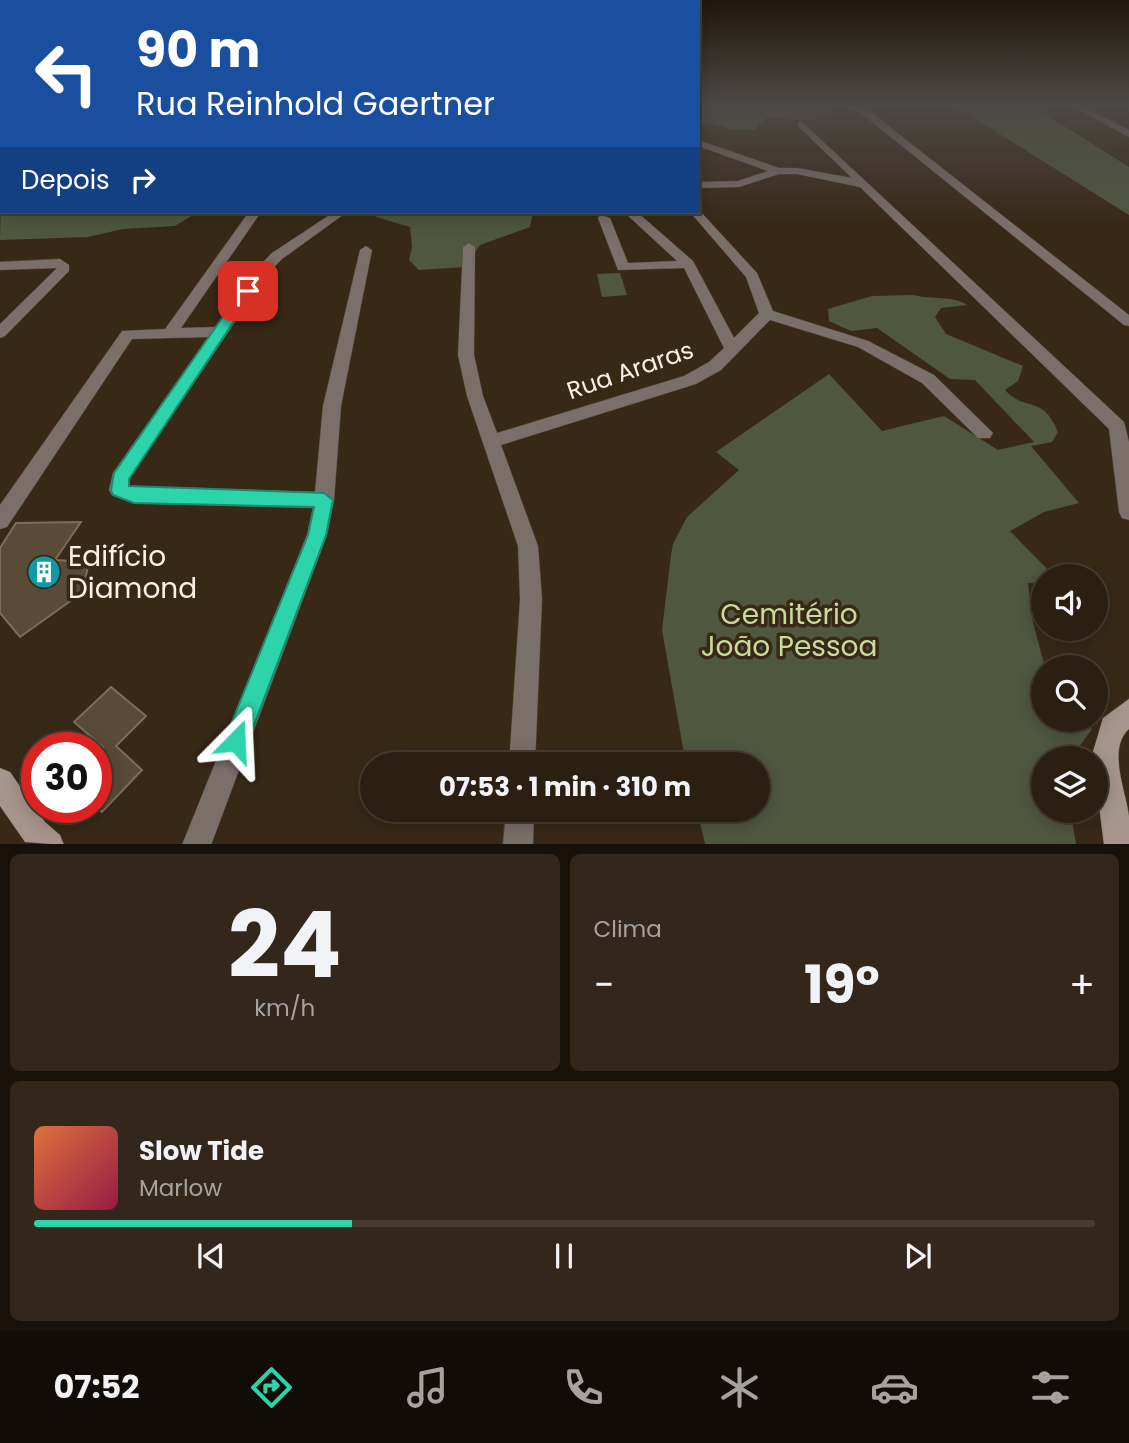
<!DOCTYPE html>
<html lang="pt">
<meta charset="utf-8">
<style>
:root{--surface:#2a1f11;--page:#32271a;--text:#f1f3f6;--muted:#a5a29f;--line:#463d31;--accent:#2dd4ab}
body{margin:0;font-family:Poppins,sans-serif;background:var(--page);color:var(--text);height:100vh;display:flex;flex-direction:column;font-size:26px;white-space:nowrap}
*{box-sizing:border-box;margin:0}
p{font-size:23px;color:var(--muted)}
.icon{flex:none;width:38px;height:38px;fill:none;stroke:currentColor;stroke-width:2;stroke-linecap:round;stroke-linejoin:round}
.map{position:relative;height:844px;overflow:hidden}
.panel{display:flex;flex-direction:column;gap:10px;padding:10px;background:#171109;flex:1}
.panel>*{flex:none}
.banner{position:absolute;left:0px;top:0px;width:700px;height:214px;box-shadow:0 4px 18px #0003,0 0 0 2px var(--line);background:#1a4fa0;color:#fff;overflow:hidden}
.tools{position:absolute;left:1031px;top:564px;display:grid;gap:14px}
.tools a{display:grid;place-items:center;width:77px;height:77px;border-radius:50%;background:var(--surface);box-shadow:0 4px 18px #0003,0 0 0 2px var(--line);font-size:35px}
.speed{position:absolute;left:21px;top:732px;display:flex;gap:14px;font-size:35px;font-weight:700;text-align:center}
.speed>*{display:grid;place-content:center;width:91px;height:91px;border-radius:50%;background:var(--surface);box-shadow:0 4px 18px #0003,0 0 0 2px var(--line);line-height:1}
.speed .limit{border:10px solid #d22;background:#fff;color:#111}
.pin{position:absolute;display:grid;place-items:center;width:60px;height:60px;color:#fff;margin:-30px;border-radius:14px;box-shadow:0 4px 10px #0006}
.me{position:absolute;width:77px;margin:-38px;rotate:21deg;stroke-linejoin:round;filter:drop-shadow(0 0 5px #0008)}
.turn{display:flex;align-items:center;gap:24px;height:147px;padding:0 21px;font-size:32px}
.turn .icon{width:91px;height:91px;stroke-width:2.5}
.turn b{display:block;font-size:49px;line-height:60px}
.then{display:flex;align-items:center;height:66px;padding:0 21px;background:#0003;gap:14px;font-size:26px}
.big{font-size:52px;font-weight:700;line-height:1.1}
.panel .widget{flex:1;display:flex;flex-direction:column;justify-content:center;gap:10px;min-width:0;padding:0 24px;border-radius:10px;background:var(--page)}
.panel .dial{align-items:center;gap:0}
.dial b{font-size:91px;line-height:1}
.song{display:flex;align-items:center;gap:21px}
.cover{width:84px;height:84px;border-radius:10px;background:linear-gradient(135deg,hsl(20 70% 55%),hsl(340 70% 35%))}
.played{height:7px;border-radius:4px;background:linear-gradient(90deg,var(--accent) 30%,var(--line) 30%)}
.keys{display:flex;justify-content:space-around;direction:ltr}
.heat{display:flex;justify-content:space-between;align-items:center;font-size:38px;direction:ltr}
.panel .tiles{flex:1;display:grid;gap:10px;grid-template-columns:1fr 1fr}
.widget:last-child{grid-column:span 2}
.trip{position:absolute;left:360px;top:752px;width:410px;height:70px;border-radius:35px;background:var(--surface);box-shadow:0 4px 18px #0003,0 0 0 2px var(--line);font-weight:700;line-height:70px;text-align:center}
.dock{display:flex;height:112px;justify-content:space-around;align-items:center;background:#110c07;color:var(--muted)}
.dock .icon{width:49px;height:49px}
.dock .on{color:var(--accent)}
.dock b{font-size:32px;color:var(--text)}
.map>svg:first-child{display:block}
.green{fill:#4f573f}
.building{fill:#5a4a38;stroke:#7e6d59;stroke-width:2}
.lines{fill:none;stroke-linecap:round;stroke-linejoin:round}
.street-casing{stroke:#534534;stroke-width:1}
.secondary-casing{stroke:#534534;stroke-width:1}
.street{fill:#7a6f69;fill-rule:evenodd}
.secondary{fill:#a6958b;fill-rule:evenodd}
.route{fill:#2dd4ab;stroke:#1d8a6f;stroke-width:2}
.labels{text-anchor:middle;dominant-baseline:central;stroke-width:7;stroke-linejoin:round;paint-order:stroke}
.street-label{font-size:24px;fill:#fbf1e6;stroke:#382917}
.near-poi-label{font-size:28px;fill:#fbf1e6;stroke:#382917;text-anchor:start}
.near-park-label{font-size:28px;fill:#c7db9e;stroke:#382917}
</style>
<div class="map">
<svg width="1129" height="845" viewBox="0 0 1129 845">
<rect width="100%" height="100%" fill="#382917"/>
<path class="green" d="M698 105H823L832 113 811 120 766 118 754 130 731 129 698 121Z
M930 105H1031L1129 167V215L955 106Z
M2 143V212H198L175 226 123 229 88 237 0 240Z
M378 212H533L530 227 480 245 465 267 419 270 409 260 412 247 410 227 376 217Z
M620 273 627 295 602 297 597 274Z
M914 295C931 300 953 295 967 305L941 308 935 317 946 334 1023 366 1018 381 1005 390C1026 413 1042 393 1058 432L1052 442 1031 446 1079 503 1044 512 1010 531 1054 576H1043V582L1028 583 1033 623 1045 667 1043 719H1081L1092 729 1071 758H1043V810H1070L1076 844H705L697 810H758V765H686L662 630 671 555 673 544 687 517 739 470 716 452 829 374 882 431 944 416 998 450 1034 442 975 380 950 379 877 328 851 331 829 321 828 309 872 296Z"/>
<path class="building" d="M81 522 55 560 89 562 85 581 90 587 20 637 0 613V548L16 523Z
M111 687 146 716 116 746 142 770 102 812 96 807V753L103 747 74 722Z"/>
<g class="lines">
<defs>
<path id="street" d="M842 105 867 109 1129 315V326L1124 325 861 113Z
M1070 105H1080L1129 130V137Z
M801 121 1124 422 1129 442V520L1122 518 1119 512 1109 429 860 187 797 174H779L739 187 698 188V182L738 181 768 171 698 146V140L779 168H797L852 178 798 126V122Z
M698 209 757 273 773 311 868 341 934 375 993 433 990 438H978L922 383 858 347 770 320 721 370 696 384 501 445 538 546 542 599 535 765H509L520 599 518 546 467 396 458 355 463 247 469 243 475 247 474 355 483 396 497 433 684 376 709 362 724 348 684 268 618 270 598 218 600 215 610 218 628 263 677 261 624 212H637L693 261 734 338 759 313 746 277 690 212H698Z
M249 212H261L181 328 216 327 258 267 272 253 334 212H347L282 259 268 273 129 479V486L315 492 323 406 360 250 366 246 372 250 341 406 334 500 327 535 211 845H182L307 535 313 508 134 503 112 495 109 490 113 473 209 337 132 339 7 527 0 529V505L122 331 165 329Z
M60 259 69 265V271L5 336 0 338V324L57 268 0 270V262Z
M506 810H534L533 845H503Z"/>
<path id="secondary" d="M1129 699V729C1107 749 1126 791 1129 816 1129 825 1129 835 1129 845H1104L1096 782V758L1092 755 1103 718Z
M0 768 10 772 45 822 60 835 64 845 25 842 0 806Z"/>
</defs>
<use href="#street" class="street-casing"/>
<use href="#secondary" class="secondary-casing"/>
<use href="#street" class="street"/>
<use href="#secondary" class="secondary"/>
</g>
<linearGradient id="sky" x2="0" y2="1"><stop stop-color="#1f170d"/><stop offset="0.47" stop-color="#4d4947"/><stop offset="1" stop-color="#4d4947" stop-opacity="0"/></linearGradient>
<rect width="1129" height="223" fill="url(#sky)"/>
<path class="route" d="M243 288 254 291 129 479V486L324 493 333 500 326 535 248 741 245 750 236 753 228 750 224 741 308 535 314 507 134 503 113 495 111 490 114 473Z"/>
<defs>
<symbol id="building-disc" viewBox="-11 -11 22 22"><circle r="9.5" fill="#0f9aa8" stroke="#382917"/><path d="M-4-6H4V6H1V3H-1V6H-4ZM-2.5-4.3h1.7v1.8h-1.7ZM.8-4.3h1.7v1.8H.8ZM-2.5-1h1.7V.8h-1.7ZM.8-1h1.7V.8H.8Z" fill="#fff"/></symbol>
</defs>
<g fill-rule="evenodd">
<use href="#building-disc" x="25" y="553" width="38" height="38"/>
</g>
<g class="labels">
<g class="street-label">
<text transform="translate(630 370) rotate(-19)">Rua Araras</text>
</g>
<g class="near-poi-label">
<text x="68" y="556">Edifício<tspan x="68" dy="32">Diamond</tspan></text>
</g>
<g class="near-park-label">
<text x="789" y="614">Cemitério<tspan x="789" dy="32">João Pessoa</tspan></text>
</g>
</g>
</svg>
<div class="tools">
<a><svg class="icon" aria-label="sound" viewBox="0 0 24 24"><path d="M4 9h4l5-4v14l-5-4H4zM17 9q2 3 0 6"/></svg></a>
<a><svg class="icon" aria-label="search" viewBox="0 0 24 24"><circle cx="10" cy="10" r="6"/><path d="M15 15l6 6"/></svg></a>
<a><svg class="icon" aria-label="layers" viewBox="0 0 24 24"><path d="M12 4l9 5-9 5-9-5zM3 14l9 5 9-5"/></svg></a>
</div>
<div class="speed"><div class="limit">30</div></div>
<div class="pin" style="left:248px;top:291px;background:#d93025"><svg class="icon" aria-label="arrive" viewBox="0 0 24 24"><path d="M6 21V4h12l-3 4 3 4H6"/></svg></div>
<svg class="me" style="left:236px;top:741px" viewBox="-20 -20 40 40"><path d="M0-17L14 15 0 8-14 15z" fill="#2dd4ab" stroke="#fff" stroke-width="4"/></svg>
<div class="trip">07:53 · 1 min · 310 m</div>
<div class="banner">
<div class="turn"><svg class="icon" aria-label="left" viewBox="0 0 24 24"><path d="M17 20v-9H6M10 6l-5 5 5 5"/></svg><div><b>90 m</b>Rua Reinhold Gaertner</div></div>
<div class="then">Depois<svg class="icon" aria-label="right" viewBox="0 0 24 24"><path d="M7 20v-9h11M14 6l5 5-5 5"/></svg></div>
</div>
</div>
<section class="panel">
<div class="tiles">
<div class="widget dial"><b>24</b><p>km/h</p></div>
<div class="widget"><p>Clima</p>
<div class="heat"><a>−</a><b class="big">19°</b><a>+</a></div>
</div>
<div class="widget">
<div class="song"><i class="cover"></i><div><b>Slow Tide</b><p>Marlow</p></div></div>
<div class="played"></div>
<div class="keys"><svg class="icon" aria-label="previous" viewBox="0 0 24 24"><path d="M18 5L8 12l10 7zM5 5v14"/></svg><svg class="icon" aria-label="pause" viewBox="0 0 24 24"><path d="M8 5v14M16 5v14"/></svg><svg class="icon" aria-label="next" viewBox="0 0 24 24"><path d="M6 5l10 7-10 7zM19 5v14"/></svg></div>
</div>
</div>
</section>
<nav class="dock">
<b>07:52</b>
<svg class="icon on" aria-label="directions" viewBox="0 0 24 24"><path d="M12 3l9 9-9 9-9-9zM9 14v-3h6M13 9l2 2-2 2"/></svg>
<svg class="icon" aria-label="music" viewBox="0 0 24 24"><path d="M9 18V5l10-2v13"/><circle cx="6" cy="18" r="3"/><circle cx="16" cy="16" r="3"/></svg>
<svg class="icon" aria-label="phone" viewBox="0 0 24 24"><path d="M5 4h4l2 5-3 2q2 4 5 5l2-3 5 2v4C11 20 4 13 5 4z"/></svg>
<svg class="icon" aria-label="climate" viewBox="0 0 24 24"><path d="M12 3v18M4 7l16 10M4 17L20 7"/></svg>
<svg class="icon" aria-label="car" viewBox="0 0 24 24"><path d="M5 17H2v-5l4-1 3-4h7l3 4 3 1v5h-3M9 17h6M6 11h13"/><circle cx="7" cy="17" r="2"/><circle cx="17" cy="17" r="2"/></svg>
<svg class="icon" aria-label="filters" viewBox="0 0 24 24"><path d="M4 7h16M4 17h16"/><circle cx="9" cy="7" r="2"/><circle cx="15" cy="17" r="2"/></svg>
</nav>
